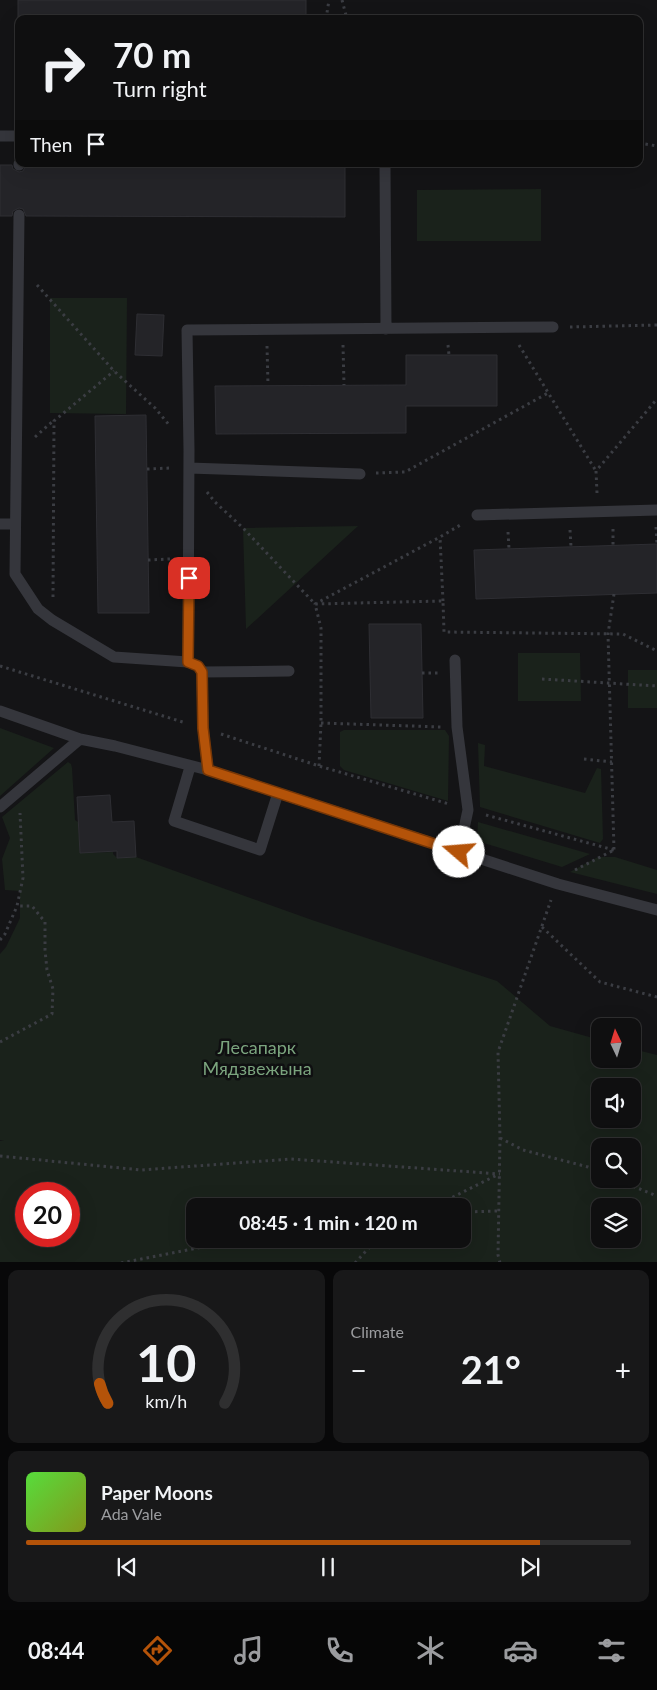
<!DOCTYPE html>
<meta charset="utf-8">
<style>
:root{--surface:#0f0f10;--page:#181819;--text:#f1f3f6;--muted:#9b9c9f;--line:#2f2f30;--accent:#b45309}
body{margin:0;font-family:Lato,sans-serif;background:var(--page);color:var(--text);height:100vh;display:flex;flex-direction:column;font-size:19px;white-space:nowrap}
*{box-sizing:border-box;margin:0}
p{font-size:16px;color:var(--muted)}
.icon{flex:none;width:28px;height:28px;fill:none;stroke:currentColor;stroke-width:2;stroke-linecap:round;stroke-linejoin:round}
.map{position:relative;height:1262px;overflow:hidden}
.details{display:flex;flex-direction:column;gap:8px;padding:8px;background:#080809;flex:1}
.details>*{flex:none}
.banner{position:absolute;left:15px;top:15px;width:628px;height:152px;border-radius:10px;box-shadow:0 5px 20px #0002,0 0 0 1px var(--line);background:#0f0f10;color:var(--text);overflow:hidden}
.needle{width:32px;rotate:356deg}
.buttons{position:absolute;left:591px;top:1018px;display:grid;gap:10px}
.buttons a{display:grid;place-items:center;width:50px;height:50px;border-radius:10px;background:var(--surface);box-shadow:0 5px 20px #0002,0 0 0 1px var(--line);font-size:25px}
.speed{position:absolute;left:15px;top:1182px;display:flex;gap:10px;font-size:25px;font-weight:700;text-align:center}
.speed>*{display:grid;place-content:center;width:65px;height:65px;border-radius:50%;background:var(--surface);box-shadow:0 5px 20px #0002,0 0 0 1px var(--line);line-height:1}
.speed .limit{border:8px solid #d22;background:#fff;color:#111}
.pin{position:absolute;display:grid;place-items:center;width:42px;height:42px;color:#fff;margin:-21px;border-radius:10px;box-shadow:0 2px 8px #0006}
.me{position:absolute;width:55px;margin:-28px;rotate:288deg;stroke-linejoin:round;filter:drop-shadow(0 0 4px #0008)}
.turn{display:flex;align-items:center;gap:18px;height:105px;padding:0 15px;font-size:22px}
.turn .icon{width:65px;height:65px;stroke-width:2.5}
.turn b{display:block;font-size:35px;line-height:42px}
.then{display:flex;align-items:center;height:48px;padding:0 15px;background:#0003;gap:10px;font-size:19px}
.big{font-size:38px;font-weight:700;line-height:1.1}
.details .tile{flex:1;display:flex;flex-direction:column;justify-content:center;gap:8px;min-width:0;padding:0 18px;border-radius:10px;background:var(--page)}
.details .dial{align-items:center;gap:0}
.dial svg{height:130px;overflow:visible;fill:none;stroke:var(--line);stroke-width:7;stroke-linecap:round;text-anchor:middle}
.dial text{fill:var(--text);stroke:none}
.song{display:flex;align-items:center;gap:15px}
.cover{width:60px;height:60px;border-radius:8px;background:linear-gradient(135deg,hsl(110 70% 55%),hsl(70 70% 35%))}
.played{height:5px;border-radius:2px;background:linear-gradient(90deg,var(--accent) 85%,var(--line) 85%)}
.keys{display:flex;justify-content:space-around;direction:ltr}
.heat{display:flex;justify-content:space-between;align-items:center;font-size:28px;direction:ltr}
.details .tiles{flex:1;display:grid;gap:8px;grid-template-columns:1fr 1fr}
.tile:last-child{grid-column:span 2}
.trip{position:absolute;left:186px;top:1198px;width:285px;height:50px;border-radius:10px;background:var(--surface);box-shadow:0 5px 20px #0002,0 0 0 1px var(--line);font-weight:700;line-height:50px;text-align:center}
.tab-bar{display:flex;height:80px;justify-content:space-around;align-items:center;background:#060606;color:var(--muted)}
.tab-bar .icon{width:35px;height:35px}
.tab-bar .on{color:var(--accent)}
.tab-bar b{font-size:22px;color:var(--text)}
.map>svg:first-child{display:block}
.green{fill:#1a221b;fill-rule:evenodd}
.building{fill:#242428;stroke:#2e2e33}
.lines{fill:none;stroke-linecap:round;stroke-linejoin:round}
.path{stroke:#3b3d43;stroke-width:3;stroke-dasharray:2.5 4;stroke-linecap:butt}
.lane{stroke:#35363c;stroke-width:11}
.route-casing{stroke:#753606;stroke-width:12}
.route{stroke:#b45309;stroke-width:9}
.labels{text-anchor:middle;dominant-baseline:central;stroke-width:5;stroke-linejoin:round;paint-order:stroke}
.park-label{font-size:18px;fill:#7ba47e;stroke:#0f0f11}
</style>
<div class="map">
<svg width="657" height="1263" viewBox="0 0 657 1263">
<rect width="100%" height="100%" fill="#141416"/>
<path class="green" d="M541 189V241H417V190Z
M50 298H127L126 414 50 413Z
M358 526 246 629 243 528Z
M518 653H580L581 701H518Z
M628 670H657V708H628Z
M0 728 54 748 0 796Z
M344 730H445L449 736 448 801 344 770 340 766V732Z
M478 743 485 745 484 766 585 793 597 768 601 769 603 839 600 843 480 807Z
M68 762 71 764 72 768 75 820 78 822 80 853 113 852V854L117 858 136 857 312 920 497 981 550 1026 600 1040V1059H632L633 1049 657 1055V1262H0V1141L4 1140H0V954L6 947 20 918V891L5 890 2 859 10 838 2 817ZM600 1086H632V1119H600ZM600 1146H632V1179H600ZM26 1194H69V1236H26ZM195 1206H462V1239H195ZM600 1206H632V1239H600Z
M478 822 590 854 562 867 477 841Z
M598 857H615L657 870V894L570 872Z"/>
<path class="building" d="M18 0H306V19H18Z
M0 165H12L13 169 19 172 23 171 26 165 345 166V217L26 216 23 209 19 208 13 211 12 216H0Z
M137 314 164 315 162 356 135 355Z
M406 355H497V406H406V433L216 434 215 386 406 385Z
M146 415 149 613H98L95 416Z
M657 544V593L476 599 474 550Z
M369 624H421L423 718H371Z
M110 795 112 822 134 821 136 857 117 858V851L80 853 77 797Z"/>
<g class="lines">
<path class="path" d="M342 0 347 19
M326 19 329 0
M639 143 657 146
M59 164V165
M144 164 145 166
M227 164V166
M297 164V166
M37 285 114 371 155 408 170 426
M570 327 657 325
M343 345 344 385
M448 345 449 355
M519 345 596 471
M267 346 268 385
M35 437 53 421
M147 469 171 468
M376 473 405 472 548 393
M207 492 215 502 243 528 315 604 443 601 444 632 623 634 657 651
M597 493 596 471 657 399
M656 527 657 544
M613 529V546
M570 530 571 547
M508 532 509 549
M148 560 170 559
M614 594 608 634 614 850
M53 597 54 421 114 371
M443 601 440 537 462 524
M0 666 186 723
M422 673H439
M542 679 657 686
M321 723 441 727
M221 734 319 766 449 804
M584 759 612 762
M319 766 321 723V628L315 604 440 537
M486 815 614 850
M575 870 614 850
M542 927 600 982 657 997
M0 940 5 934 17 906 23 878 20 813
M0 1042 52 1014 53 989 47 970 45 950V922L32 906H17
M500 1138 523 1150 588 1167 600 1172
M0 1156 141 1170 291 1159 500 1174
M615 1179 657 1196
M435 1206 499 1174
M462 1212 498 1211
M121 1263 244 1239
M355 1263 377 1239
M500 1263 498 1255 500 1138 498 1052 551 900"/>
<path class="lane" d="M0 136H19
M385 164 386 329
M19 165V164
M19 215 15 574 38 609 52 620 114 657 188 662
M189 468 360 474
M477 515 657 510
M0 524H15
M455 660 457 727 468 810 459 852
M202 672 289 671
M0 711 80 739 115 746 208 770 558 884 657 910
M190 767 174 821 260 850 278 793
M208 770 203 728 202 672 198 666 188 662 189 450 187 330 553 327
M0 807 80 739"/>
</g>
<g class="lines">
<defs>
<path id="route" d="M189 578 188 662 198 666 202 672 203 728 208 770 459 852"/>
</defs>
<use href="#route" class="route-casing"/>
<use href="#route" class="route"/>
</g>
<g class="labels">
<g class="park-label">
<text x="257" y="1047">Лесапарк<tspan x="257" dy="21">Мядзвежына</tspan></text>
</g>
</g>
</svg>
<div class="buttons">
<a><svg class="needle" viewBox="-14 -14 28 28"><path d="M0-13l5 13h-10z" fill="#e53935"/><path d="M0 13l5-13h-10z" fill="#9b9c9f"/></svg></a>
<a><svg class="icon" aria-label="sound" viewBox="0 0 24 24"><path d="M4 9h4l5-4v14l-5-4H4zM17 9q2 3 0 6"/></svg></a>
<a><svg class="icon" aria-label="search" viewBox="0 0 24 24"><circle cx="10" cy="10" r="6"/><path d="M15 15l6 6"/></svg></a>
<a><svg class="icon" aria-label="layers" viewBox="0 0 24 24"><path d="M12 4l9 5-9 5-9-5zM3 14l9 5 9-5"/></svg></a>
</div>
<div class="speed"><div class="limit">20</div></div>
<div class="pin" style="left:189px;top:578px;background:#d93025"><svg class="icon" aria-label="arrive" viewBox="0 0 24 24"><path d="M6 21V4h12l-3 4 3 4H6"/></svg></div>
<svg class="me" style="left:459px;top:852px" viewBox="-20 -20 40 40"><circle r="19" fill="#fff"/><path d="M0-13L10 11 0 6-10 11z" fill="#b45309"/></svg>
<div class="trip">08:45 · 1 min · 120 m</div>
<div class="banner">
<div class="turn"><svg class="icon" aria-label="right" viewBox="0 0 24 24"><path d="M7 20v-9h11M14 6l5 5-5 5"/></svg><div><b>70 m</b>Turn right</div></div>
<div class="then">Then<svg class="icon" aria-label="arrive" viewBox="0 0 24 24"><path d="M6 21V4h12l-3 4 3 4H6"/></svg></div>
</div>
</div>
<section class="details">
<div class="tiles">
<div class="tile dial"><svg viewBox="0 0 100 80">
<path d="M14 69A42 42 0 1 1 86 69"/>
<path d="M14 69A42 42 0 0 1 9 57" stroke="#b45309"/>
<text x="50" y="56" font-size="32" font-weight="700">10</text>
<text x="50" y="72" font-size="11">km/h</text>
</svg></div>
<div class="tile"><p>Climate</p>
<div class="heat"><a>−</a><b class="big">21°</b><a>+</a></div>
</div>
<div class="tile">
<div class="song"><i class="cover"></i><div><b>Paper Moons</b><p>Ada Vale</p></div></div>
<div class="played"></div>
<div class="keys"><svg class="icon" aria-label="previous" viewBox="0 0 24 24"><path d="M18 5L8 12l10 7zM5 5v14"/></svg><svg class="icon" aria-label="pause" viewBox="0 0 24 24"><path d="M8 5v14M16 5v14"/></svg><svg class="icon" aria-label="next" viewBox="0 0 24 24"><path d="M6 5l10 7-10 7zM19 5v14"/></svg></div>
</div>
</div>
</section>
<nav class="tab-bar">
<b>08:44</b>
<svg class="icon on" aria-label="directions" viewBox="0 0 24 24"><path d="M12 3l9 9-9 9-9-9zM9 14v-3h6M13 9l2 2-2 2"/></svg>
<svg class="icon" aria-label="music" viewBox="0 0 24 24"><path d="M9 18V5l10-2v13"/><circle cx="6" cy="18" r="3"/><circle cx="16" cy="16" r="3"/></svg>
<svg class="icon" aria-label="phone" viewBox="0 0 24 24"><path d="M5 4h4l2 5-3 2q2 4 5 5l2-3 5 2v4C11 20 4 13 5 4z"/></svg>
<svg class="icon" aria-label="climate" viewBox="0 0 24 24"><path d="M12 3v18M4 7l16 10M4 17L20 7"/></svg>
<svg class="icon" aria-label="car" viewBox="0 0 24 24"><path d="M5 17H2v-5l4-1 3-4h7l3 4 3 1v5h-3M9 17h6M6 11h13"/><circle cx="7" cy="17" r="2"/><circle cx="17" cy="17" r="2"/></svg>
<svg class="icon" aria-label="filters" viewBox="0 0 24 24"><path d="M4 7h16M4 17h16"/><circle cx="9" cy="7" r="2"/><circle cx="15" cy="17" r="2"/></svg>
</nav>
